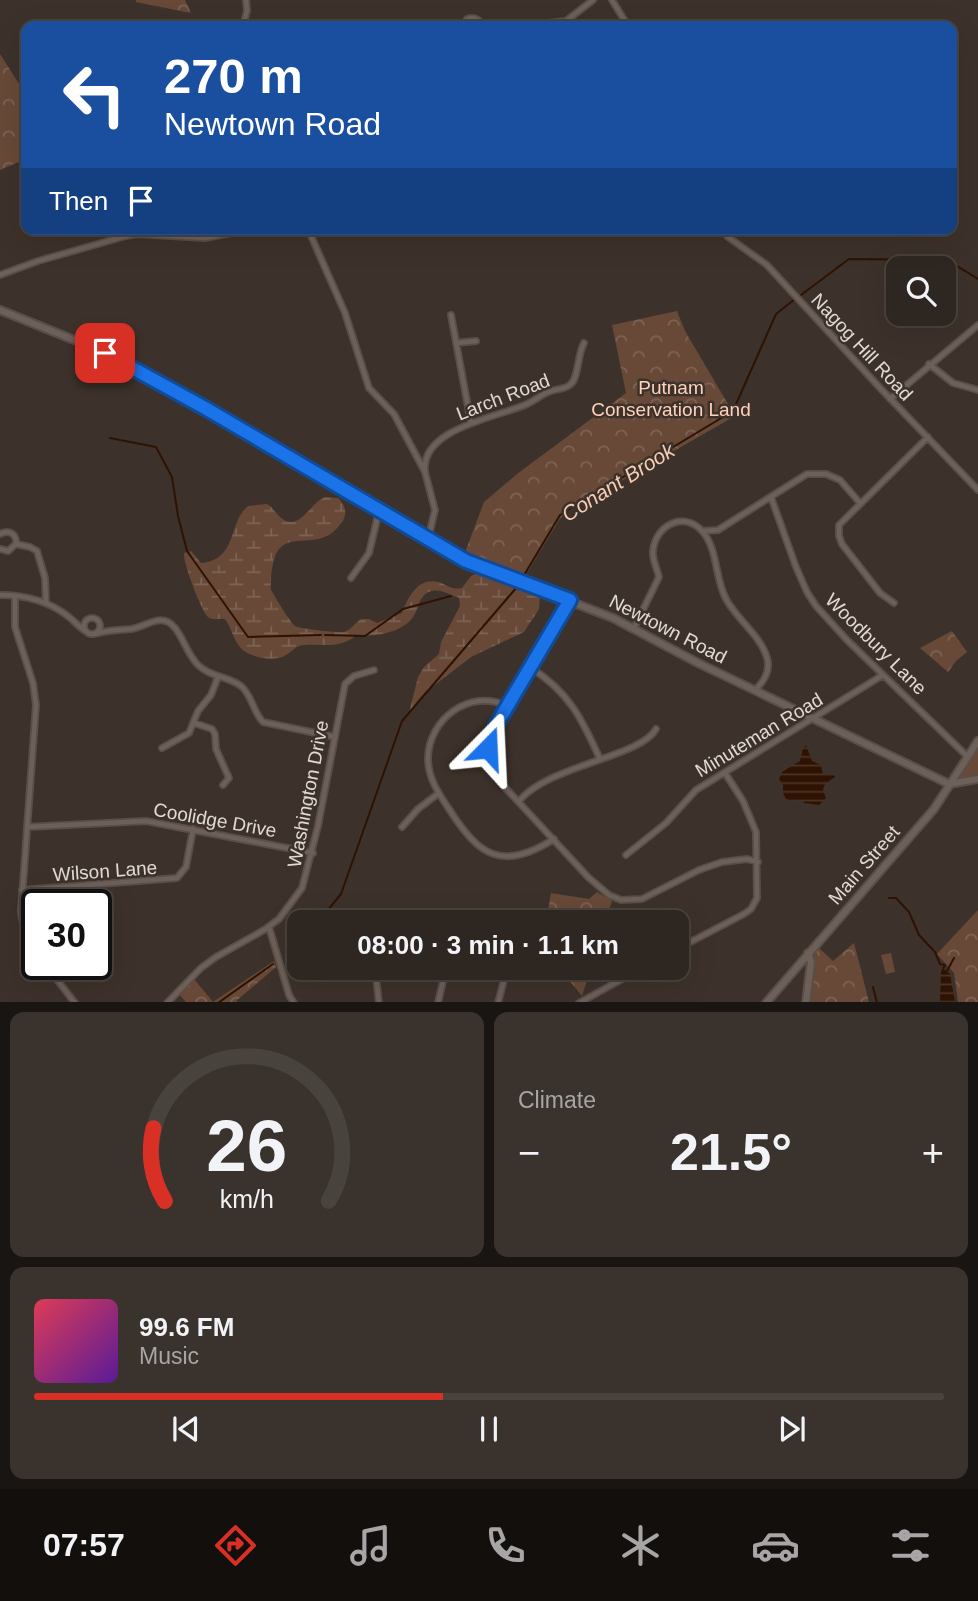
<!DOCTYPE html>
<meta charset="utf-8">
<style>
:root{--surface:#2e2620;--page:#3a322d;--text:#f1f3f6;--muted:#a7a5a5;--line:#49433e;--accent:#d93025}
body{margin:0;font-family:Arial,sans-serif;background:var(--page);color:var(--text);height:100vh;display:flex;flex-direction:column;font-size:26px;white-space:nowrap}
*{box-sizing:border-box;margin:0}
p{font-size:23px;color:var(--muted)}
.icon{flex:none;width:38px;height:38px;fill:none;stroke:currentColor;stroke-width:2;stroke-linecap:round;stroke-linejoin:round}
.map{position:relative;height:1002px;overflow:hidden}
.side{display:flex;flex-direction:column;gap:10px;padding:10px;background:#191512;flex:1}
.side>*{flex:none}
.top-card{position:absolute;left:21px;top:21px;width:936px;height:214px;border-radius:14px;box-shadow:0 7px 28px #0002,0 0 0 2px var(--line);background:#1a4fa0;color:#fff;overflow:hidden}
.fabs{position:absolute;left:886px;top:256px;display:grid;gap:14px}
.fabs a{display:grid;place-items:center;width:70px;height:70px;border-radius:14px;background:var(--surface);box-shadow:0 7px 28px #0002,0 0 0 2px var(--line);font-size:35px}
.speed{position:absolute;left:21px;top:889px;display:flex;gap:14px;font-size:35px;font-weight:700;text-align:center}
.speed>*{display:grid;place-content:center;width:91px;height:91px;border-radius:50%;background:var(--surface);box-shadow:0 7px 28px #0002,0 0 0 2px var(--line);line-height:1}
.speed .limit{border:4px solid #111;border-radius:10px;background:#fff;color:#111}
.pin{position:absolute;display:grid;place-items:center;width:60px;height:60px;color:#fff;margin:-30px;border-radius:14px;box-shadow:0 4px 10px #0006}
.me{position:absolute;width:77px;margin:-38px;rotate:21deg;stroke-linejoin:round;filter:drop-shadow(0 0 5px #0008)}
.turn{display:flex;align-items:center;gap:24px;height:147px;padding:0 28px;font-size:32px}
.turn .icon{width:91px;height:91px;stroke-width:2.5}
.turn b{display:block;font-size:49px;line-height:60px}
.then{display:flex;align-items:center;height:66px;padding:0 28px;background:#0003;gap:14px;font-size:26px}
.big{font-size:52px;font-weight:700;line-height:1.1}
.side .tile{flex:1;display:flex;flex-direction:column;justify-content:center;gap:10px;min-width:0;padding:0 24px;border-radius:14px;background:var(--page)}
.side .dial{align-items:center;gap:0}
.dial svg{height:182px;overflow:visible;fill:none;stroke:var(--line);stroke-width:7;stroke-linecap:round;text-anchor:middle}
.dial text{fill:var(--text);stroke:none}
.song{display:flex;align-items:center;gap:21px}
.cover{width:84px;height:84px;border-radius:10px;background:linear-gradient(135deg,hsl(350 70% 55%),hsl(270 70% 35%))}
.played{height:7px;border-radius:4px;background:linear-gradient(90deg,var(--accent) 45%,var(--line) 45%)}
.keys{display:flex;justify-content:space-around;direction:ltr}
.heat{display:flex;justify-content:space-between;align-items:center;font-size:38px;direction:ltr}
.side .tiles{flex:1;display:grid;gap:10px;grid-template-columns:1fr 1fr}
.tile:last-child{grid-column:span 2}
.trip{position:absolute;left:287px;top:910px;width:402px;height:70px;border-radius:14px;background:var(--surface);box-shadow:0 7px 28px #0002,0 0 0 2px var(--line);font-weight:700;line-height:70px;text-align:center}
.menu{display:flex;height:112px;justify-content:space-around;align-items:center;background:#120f0d;color:var(--muted)}
.menu .icon{width:49px;height:49px}
.menu .active{color:var(--accent)}
.menu b{font-size:32px;color:var(--text)}
.map>svg:first-child{display:block}
.green{fill:#684938}
.wetland{fill:url(#wetland-marsh)}
.park{fill:url(#park-crowns)}
.water{fill:url(#water-rules)}
.lines{fill:none;stroke-linecap:round;stroke-linejoin:round}
.stream{stroke:#2e1202;stroke-width:2}
.street-casing{stroke:#594f4a;stroke-width:8}
.secondary-casing{stroke:#594f4a;stroke-width:10}
.street{stroke:#6d6059;stroke-width:4.5}
.secondary{stroke:#6d6059;stroke-width:6}
.route-casing{stroke:#114b97;stroke-width:18}
.route{stroke:#1a73e8;stroke-width:12}
.labels{text-anchor:middle;dominant-baseline:central;stroke-width:5;stroke-linejoin:round;paint-order:stroke}
.street-label{font-size:19px;fill:#e0d9d5;stroke:#3d322b}
.park-label{font-size:19px;fill:#fed3bb;stroke:#3d322b}
.water-label{font-size:21px;font-style:italic;fill:#f6ccb4;stroke:#3d322b}
</style>
<div class="map">
<svg width="978" height="1003" viewBox="0 0 978 1003">
<defs>
<pattern id="wetland-marsh" width="20" height="14" patternUnits="userSpaceOnUse" patternTransform="scale(1.75)"><rect width="20" height="14" fill="#684938"/><path d="M1 5h8M5 5V1M11 12h8M15 12V8" fill="none" stroke="#7d6354"/></pattern>
<pattern id="park-crowns" width="20" height="18" patternUnits="userSpaceOnUse" patternTransform="scale(1.75)"><rect width="20" height="18" fill="#684938"/><path d="M2 6a3 3 0 1 1 6 0M12 15a3 3 0 1 1 6 0" fill="none" stroke="#7d6354"/></pattern>
<pattern id="water-rules" width="6" height="5" patternUnits="userSpaceOnUse" patternTransform="scale(1.75)"><rect width="6" height="5" fill="#2e1202"/><path d="M0 2.5h6" fill="none" stroke="#4c3426"/></pattern>
</defs>
<rect width="100%" height="100%" fill="#3d322b"/>
<path class="green" d="M891 953 895 972 886 974 881 955Z"/>
<path class="wetland" d="M326 497 338 498C345 505 348 513 342 522 322 552 295 532 280 548 272 555 270 580 271 590 274 595 291 624 295 626 299 629 339 633 344 632 351 630 355 623 361 619H369L377 623 402 613C408 597 419 575 441 583 449 586 452 590 462 588L471 576 480 572 540 595 539 609 524 632 471 657 423 694 409 713 418 677 424 667 439 654 441 642 460 606 459 598C451 595 441 589 432 591 418 594 420 607 413 617 402 633 374 637 357 635 339 649 326 644 305 645 296 645 293 651 286 655 275 662 255 658 244 651 234 644 232 628 225 619 220 618 213 621 208 617 201 610 183 563 184 553L191 551 201 563C238 560 228 522 248 506L267 504C274 508 277 516 284 520 301 530 311 501 326 497Z"/>
<path class="park" d="M136 0H185L191 13 136 2Z
M0 54 21 87 26 86V159L0 170Z
M677 311 685 331 735 416 569 511 559 520 524 578 464 555 484 502 517 474 626 393 612 325Z
M952 631 967 652 956 661 948 672 920 648Z
M978 743V777L952 783Z
M597 892 612 901 605 922H546L551 893 589 899Z
M978 910V1002H958L954 973 937 954Z
M854 943 869 1002 808 1003 815 951 819 948 833 961Z
M274 961 276 967 236 1001 238 1002H186L179 994 194 979 213 1002Z
M559 968H591L582 996Z"/>
<path class="water" d="M806 745 812 761 821 765 823 775 834 774 835 777 825 784 823 790 826 798 819 805 804 803 802 800 792 801 786 799 783 793V785L779 779 782 772 800 761 803 748Z
M944 969 950 974 955 1002H940L941 971Z"/>
<g class="lines">
<path class="stream" d="M801 295 849 259 947 260 978 279
M110 438 156 447 172 477 178 516 187 551 248 637 321 635
M523 577 560 515 733 411 776 314 795 299
M325 635 365 636 403 609 451 596
M889 898H896L909 912 919 935 935 952 940 964 945 965 943 969
M318 922 341 894 402 721 517 587
M286 956 299 945
M947 971 954 958
M873 987 877 1003
M218 1003 273 964"/>
<defs>
<path id="street" d="M612 0 628 26
M243 26 247 11 246 0
M464 26 467 19C475 16 479 20 484 26
M522 26 566 21 593 0
M308 229 345 313 369 388 394 414 425 472 435 510 428 539
M722 229 728 237 767 265 881 389 978 490
M0 275 38 261 126 236 137 234 205 238 251 229
M451 315 471 423
M456 343 476 341
M929 364 953 383 978 390
M890 399 978 325
M425 471C421 428 499 417 527 404 534 401 540 396 546 393 554 388 564 391 571 384 579 376 577 356 584 343
M771 497 796 567 807 592 816 606 847 640 968 757
M703 531 718 530 807 474H826L840 480 860 503
M0 534C9 529 17 534 16 544
M16 544 30 547 37 551 45 578 46 603
M0 549 8 551 16 544
M351 578 369 553 379 511
M0 595C25 595 49 601 69 617 75 622 80 628 87 632
M15 596V627L33 683 36 705 21 912 25 935 37 954
M570 600 490 738 489 758 499 781 588 877 609 895 621 900 642 899 699 870 722 862 747 859 758 862
M894 603 880 593 842 544 839 536V525L928 437
M84 626a8 8 0 1 1 16 0a8 8 0 1 1-16 0Z
M634 628 659 577C657 568 652 560 653 551 655 525 685 510 703 532 718 550 715 579 726 599 737 620 764 638 768 662 769 674 763 682 755 690
M94 634C107 630 117 630 131 629 146 627 162 611 175 628 184 639 187 654 198 665 210 677 228 676 241 686 252 695 253 712 263 722L335 737
M531 668C569 692 582 719 600 759
M507 706C470 688 428 719 428 759 428 778 439 794 449 809 479 856 502 872 554 839
M194 723 212 729 215 734 216 749 229 778 223 785
M162 748 189 733 198 711 211 695 218 677
M519 801C549 765 641 757 656 729
M27 827 146 821 313 853
M402 827 418 809 439 793
M626 855 666 823 696 790 883 675
M22 890 177 878 186 867 193 829
M386 922C409 908 468 914 496 915L505 917 510 922
M269 927 289 995 294 1003
M677 949 744 914 751 909 757 898 756 832 743 801 725 773
M45 964 75 1003
M375 968 379 1003
M167 1003 201 968 216 957 264 930 279 919 302 888 318 826 345 684 354 676 374 670
M438 1003 446 968
M498 1003 507 968
M579 1003 642 968"/>
<path id="secondary" d="M0 310 94 348 121 361 466 561 613 618 698 663 949 784
M949 784 978 779
M766 1003 934 809 978 741
M806 1003 811 962 808 953"/>
</defs>
<use href="#street" class="street-casing"/>
<use href="#secondary" class="secondary-casing"/>
<use href="#street" class="street"/>
<use href="#secondary" class="secondary"/>
</g>
<g class="lines">
<defs>
<path id="route" d="M105 353 205 408 466 561 570 600 495 727 488 748"/>
</defs>
<use href="#route" class="route-casing"/>
<use href="#route" class="route"/>
</g>
<g class="labels">
<g class="street-label">
<text transform="translate(862 347) rotate(47)">Nagog Hill Road</text>
<text transform="translate(503 397) rotate(-21)">Larch Road</text>
<text transform="translate(668 629) rotate(27)">Newtown Road</text>
<text transform="translate(876 644) rotate(45)">Woodbury Lane</text>
<text transform="translate(759 735) rotate(-31)">Minuteman Road</text>
<text transform="translate(308 794) rotate(-79)">Washington Drive</text>
<text transform="translate(215 820) rotate(10)">Coolidge Drive</text>
<text transform="translate(864 865) rotate(-49)">Main Street</text>
<text transform="translate(105 871) rotate(-4)">Wilson Lane</text>
</g>
<g class="park-label">
<text x="671" y="387">Putnam<tspan x="671" dy="22">Conservation Land</tspan></text>
</g>
<g class="water-label">
<text transform="translate(618 482) rotate(-32)">Conant Brook</text>
</g>
</g>
</svg>
<div class="fabs">
<a><svg class="icon" aria-label="search" viewBox="0 0 24 24"><circle cx="10" cy="10" r="6"/><path d="M15 15l6 6"/></svg></a>
</div>
<div class="speed"><div class="limit">30</div></div>
<div class="pin" style="left:105px;top:353px;background:#d93025"><svg class="icon" aria-label="arrive" viewBox="0 0 24 24"><path d="M6 21V4h12l-3 4 3 4H6"/></svg></div>
<svg class="me" style="left:488px;top:748px" viewBox="-20 -20 40 40"><path d="M0-17L14 15 0 8-14 15z" fill="#1a73e8" stroke="#fff" stroke-width="4"/></svg>
<div class="trip">08:00 · 3 min · 1.1 km</div>
<div class="top-card">
<div class="turn"><svg class="icon" aria-label="left" viewBox="0 0 24 24"><path d="M17 20v-9H6M10 6l-5 5 5 5"/></svg><div><b>270 m</b>Newtown Road</div></div>
<div class="then">Then<svg class="icon" aria-label="arrive" viewBox="0 0 24 24"><path d="M6 21V4h12l-3 4 3 4H6"/></svg></div>
</div>
</div>
<section class="side">
<div class="tiles">
<div class="tile dial"><svg viewBox="0 0 100 80">
<path d="M14 69A42 42 0 1 1 86 69"/>
<path d="M14 69A42 42 0 0 1 9 37" stroke="#d93025"/>
<text x="50" y="56" font-size="32" font-weight="700">26</text>
<text x="50" y="72" font-size="11">km/h</text>
</svg></div>
<div class="tile"><p>Climate</p>
<div class="heat"><a>−</a><b class="big">21.5°</b><a>+</a></div>
</div>
<div class="tile">
<div class="song"><i class="cover"></i><div><b>99.6 FM</b><p>Music</p></div></div>
<div class="played"></div>
<div class="keys"><svg class="icon" aria-label="previous" viewBox="0 0 24 24"><path d="M18 5L8 12l10 7zM5 5v14"/></svg><svg class="icon" aria-label="pause" viewBox="0 0 24 24"><path d="M8 5v14M16 5v14"/></svg><svg class="icon" aria-label="next" viewBox="0 0 24 24"><path d="M6 5l10 7-10 7zM19 5v14"/></svg></div>
</div>
</div>
</section>
<nav class="menu">
<b>07:57</b>
<svg class="icon active" aria-label="directions" viewBox="0 0 24 24"><path d="M12 3l9 9-9 9-9-9zM9 14v-3h6M13 9l2 2-2 2"/></svg>
<svg class="icon" aria-label="music" viewBox="0 0 24 24"><path d="M9 18V5l10-2v13"/><circle cx="6" cy="18" r="3"/><circle cx="16" cy="16" r="3"/></svg>
<svg class="icon" aria-label="phone" viewBox="0 0 24 24"><path d="M5 4h4l2 5-3 2q2 4 5 5l2-3 5 2v4C11 20 4 13 5 4z"/></svg>
<svg class="icon" aria-label="climate" viewBox="0 0 24 24"><path d="M12 3v18M4 7l16 10M4 17L20 7"/></svg>
<svg class="icon" aria-label="car" viewBox="0 0 24 24"><path d="M5 17H2v-5l4-1 3-4h7l3 4 3 1v5h-3M9 17h6M6 11h13"/><circle cx="7" cy="17" r="2"/><circle cx="17" cy="17" r="2"/></svg>
<svg class="icon" aria-label="filters" viewBox="0 0 24 24"><path d="M4 7h16M4 17h16"/><circle cx="9" cy="7" r="2"/><circle cx="15" cy="17" r="2"/></svg>
</nav>
